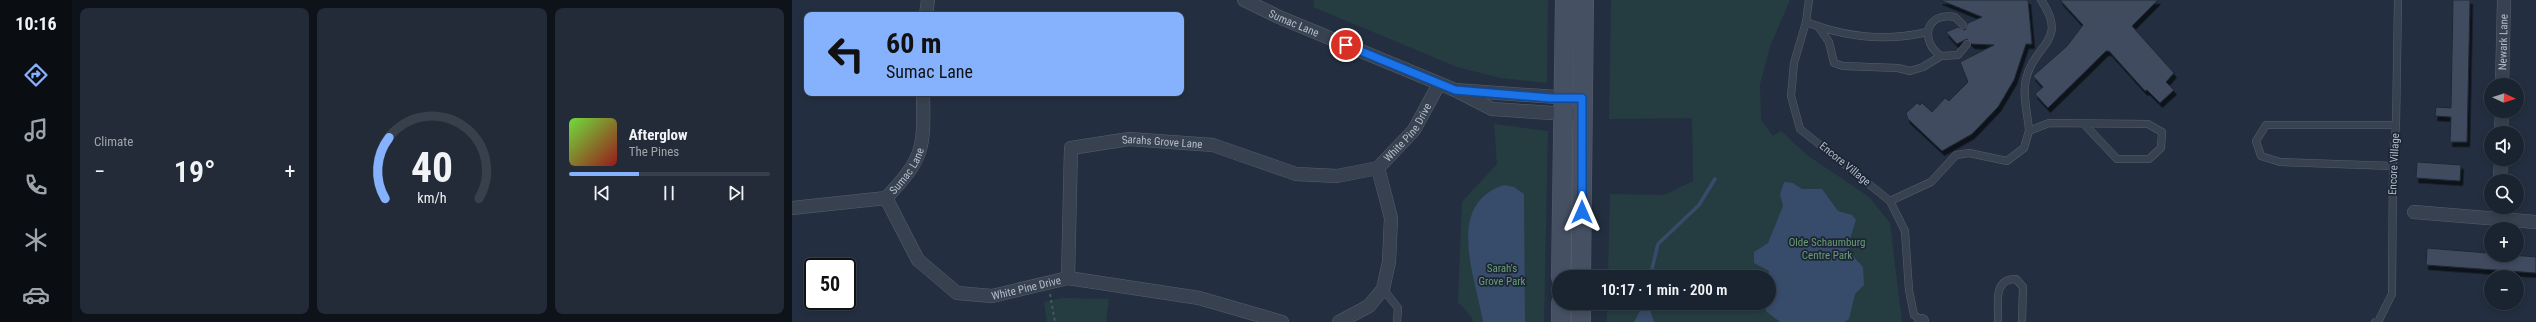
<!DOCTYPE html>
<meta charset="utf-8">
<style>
:root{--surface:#1a2330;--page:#232b38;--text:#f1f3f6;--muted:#9fa4ab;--line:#38404c;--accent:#85b1fd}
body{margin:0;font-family:"Roboto Condensed",sans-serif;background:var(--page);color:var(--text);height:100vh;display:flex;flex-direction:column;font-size:15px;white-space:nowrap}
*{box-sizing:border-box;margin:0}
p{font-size:13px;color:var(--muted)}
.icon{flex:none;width:22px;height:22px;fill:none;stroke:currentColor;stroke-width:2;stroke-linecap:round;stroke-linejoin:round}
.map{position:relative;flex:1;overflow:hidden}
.panel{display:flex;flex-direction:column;gap:8px;padding:8px;background:#0e131a;width:720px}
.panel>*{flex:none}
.guide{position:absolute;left:12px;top:12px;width:380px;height:84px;border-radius:8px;box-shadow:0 2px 6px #0003,0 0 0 1px var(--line);background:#85b1fd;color:#111;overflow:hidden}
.needle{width:26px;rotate:94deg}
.controls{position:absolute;left:1692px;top:78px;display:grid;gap:8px}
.controls a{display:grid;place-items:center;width:40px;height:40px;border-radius:50%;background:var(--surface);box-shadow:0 2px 6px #0003,0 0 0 1px var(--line);font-size:20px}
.speed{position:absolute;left:12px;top:258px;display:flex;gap:8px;font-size:20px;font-weight:700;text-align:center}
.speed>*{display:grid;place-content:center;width:52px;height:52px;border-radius:50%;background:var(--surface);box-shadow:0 2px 6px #0003,0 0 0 1px var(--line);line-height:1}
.speed .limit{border:2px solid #111;border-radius:6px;background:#fff;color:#111}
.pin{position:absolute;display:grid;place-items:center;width:34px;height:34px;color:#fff;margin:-17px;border:2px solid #fff;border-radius:50%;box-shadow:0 1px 4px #0007}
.me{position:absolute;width:44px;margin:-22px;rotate:0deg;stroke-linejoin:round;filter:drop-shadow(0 0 3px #0008)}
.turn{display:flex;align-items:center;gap:14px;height:84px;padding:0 16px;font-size:18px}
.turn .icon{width:52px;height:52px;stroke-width:2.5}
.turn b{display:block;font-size:28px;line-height:34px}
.big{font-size:30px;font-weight:600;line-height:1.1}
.panel .widget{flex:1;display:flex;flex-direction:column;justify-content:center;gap:6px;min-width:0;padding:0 14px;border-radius:8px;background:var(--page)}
.panel .dial{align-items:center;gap:0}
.dial svg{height:104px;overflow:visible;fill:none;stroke:var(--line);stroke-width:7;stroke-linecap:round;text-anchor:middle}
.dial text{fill:var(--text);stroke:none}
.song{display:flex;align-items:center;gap:12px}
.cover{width:48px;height:48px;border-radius:6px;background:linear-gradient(135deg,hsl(100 70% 55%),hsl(0 70% 35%))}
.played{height:4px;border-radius:2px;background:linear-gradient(90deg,var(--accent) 35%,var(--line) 35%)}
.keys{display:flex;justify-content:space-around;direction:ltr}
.heat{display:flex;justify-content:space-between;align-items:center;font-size:22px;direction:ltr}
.panel .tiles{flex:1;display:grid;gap:8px;grid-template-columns:repeat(3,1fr)}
.trip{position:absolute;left:760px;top:270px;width:224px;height:40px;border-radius:20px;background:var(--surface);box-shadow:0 2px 6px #0003,0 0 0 1px var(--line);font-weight:600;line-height:40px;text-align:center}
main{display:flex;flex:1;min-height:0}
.dock{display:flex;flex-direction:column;width:72px;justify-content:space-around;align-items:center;background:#0a0e13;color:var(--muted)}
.dock .icon{width:28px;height:28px}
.dock .current{color:var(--accent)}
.dock b{font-size:18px;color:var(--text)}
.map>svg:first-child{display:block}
.green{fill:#253d41}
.water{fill:#374b6a}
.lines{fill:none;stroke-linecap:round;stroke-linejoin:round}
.stream{stroke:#374b6a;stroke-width:3.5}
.building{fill:#3f4c60;stroke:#1e2836;filter:url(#shadow)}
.lane-casing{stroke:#555f6d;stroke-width:8}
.street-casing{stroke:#555f6d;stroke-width:14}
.secondary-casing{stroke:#555f6d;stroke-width:20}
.path{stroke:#435a5e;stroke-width:2;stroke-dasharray:3 3;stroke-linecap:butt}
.lane{stroke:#37414f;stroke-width:7}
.street{stroke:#37414f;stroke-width:13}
.secondary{stroke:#455063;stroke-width:19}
.route-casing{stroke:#114b97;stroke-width:10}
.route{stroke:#1a73e8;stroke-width:7}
.labels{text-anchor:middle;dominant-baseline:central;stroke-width:3.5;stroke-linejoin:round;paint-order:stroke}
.street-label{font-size:11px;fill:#b3bcca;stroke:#1c2634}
.park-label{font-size:11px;fill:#699d76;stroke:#1c2634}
</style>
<main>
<nav class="dock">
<b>10:16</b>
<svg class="icon current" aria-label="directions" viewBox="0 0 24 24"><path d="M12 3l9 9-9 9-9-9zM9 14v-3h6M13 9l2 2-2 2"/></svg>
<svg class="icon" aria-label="music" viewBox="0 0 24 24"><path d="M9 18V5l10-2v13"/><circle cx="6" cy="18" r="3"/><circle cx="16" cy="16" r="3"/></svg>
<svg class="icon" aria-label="phone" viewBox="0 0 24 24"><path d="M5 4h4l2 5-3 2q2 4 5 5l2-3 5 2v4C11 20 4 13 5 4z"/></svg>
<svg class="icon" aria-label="climate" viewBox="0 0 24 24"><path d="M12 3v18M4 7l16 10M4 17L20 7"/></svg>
<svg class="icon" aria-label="car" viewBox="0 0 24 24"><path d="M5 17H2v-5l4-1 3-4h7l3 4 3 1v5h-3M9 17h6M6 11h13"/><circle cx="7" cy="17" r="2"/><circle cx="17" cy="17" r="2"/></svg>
</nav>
<section class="panel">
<div class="tiles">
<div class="widget"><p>Climate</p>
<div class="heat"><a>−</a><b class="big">19°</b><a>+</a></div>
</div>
<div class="widget dial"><svg viewBox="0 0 100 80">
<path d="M14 69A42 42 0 1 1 86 69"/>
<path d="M14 69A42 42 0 0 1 17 22" stroke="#85b1fd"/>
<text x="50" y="56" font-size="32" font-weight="700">40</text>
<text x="50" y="72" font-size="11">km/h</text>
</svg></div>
<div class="widget">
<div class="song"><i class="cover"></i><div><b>Afterglow</b><p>The Pines</p></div></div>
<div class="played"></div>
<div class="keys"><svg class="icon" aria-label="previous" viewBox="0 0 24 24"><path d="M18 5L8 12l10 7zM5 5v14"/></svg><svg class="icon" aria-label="pause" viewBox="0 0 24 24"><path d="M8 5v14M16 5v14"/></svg><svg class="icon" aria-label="next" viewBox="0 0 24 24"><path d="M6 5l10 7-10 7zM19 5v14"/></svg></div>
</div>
</div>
</section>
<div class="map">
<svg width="1744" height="322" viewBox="0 0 1744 322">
<defs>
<filter id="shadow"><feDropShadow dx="2.5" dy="4.5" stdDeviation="0" flood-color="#0009"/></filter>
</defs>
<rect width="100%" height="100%" fill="#232f40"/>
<path class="green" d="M522 0H756L755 83 709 78 665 67 521 7Z
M819 0H998L979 44 968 84 969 120 981 136 989 131 1015 155 1077 197 1098 223 1110 322H815V303H977V277H816L818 194 872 195 901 181 900 118 817 119Z
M702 124 756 131 752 322H681L680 318 666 302 670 202 705 164Z
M269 298 317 299 314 322H255L252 302Z"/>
<path class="water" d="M992 182 1001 183 1010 189H1030L1046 211 1060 215 1064 220 1056 245 1060 255 1071 267 1072 285 1063 294 1057 319 1052 322H988L975 312 970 303H977V271L962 263V252L976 243 991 206 988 194Z
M712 185 722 187 732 194 733 322H691C684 279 652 204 712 185Z
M852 303H856L862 322H842Z"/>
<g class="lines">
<path class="stream" d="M858 277 866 244 907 205 923 179"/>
</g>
<path class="building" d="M1148 0H1236L1240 44H1234L1222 80 1206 107 1180 134 1150 151 1116 119 1114 113 1125 103 1128 105 1130 103 1140 112 1153 98 1157 101 1176 82 1168 62 1202 45 1180 44 1175 39 1165 44 1154 32 1166 27 1173 30 1176 23 1190 17Z
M1268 0H1366L1340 26 1382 73 1374 82 1382 90 1368 103 1355 90 1353 91 1317 51H1314L1256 108 1243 94 1251 87 1241 76 1275 46 1291 25Z
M1661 0H1678L1675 142H1658L1659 117 1643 116 1644 107 1659 108Z
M1625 162 1669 165 1668 181 1624 178Z
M1635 248 1744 257V273L1634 265Z"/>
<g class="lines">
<defs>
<path id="lane" d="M1017 0 1014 22 1002 63 999 96 1008 129 1098 201 1113 231 1117 290 1122 315 1132 322
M1014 22C1053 37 1094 42 1135 32
M1171 25 1163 17C1134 11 1127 41 1149 56L1166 55 1175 44
M1026 26 1037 42 1042 63 1051 66 1106 68 1118 71 1131 67 1149 56
M1237 131C1236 115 1230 95 1234 79 1243 43 1277 41 1249 0
M1601 166 1488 162 1469 156 1464 141 1474 125H1604
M1098 201 1139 182 1164 155 1177 153 1215 161 1232 148 1237 131 1257 123 1356 124 1370 132 1369 148 1357 159H1325L1292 124
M591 289 606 308 605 322
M1206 322C1207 304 1200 279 1224 279L1231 287 1230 322
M1583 322 1587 320 1600 294 1601 166 1604 125 1606 0"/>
<g id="street">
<path id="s1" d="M452 0 487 17 663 90 700 109 790 115"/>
<path d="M134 15 136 0"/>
<path id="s2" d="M1710 85 1712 0"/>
<path d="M663 90 779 98"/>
<path d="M1709 133 1710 111"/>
<path d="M1708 181 1709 159"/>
<path id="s3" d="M94 198 126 260 165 293 200 296 276 278 407 298 490 322"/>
<path id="s4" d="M0 208 94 198C133 157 132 148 131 93"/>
<path d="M1622 212 1744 222"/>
<path d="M1708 219V207"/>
<path id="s5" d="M276 278 279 148 337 139 421 145 504 174 545 176 586 168"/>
<path id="s6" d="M547 322 577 306 591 289 597 262 599 218 586 168 622 130 647 84"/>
<path d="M1129 322 1130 321"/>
</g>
<path id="secondary" d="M769 277 773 0
M789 277 792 0
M769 322V303
M789 322V303"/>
</defs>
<use href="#lane" class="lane-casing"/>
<use href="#street" class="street-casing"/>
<use href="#secondary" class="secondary-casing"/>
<path class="path" d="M258 294 263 322"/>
<use href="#lane" class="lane"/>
<use href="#street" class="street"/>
<use href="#secondary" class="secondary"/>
</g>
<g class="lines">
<defs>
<path id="route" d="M554 45 663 90 758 98H790V212"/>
</defs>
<use href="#route" class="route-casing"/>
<use href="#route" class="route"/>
</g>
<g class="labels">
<g class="street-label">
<text stroke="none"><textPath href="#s1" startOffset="55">Sumac Lane</textPath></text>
<text stroke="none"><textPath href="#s2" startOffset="43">Newark Lane</textPath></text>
<text stroke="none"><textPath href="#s6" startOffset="226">White Pine Drive</textPath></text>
<text stroke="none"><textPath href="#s5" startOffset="222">Sarahs Grove Lane</textPath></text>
<text transform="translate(1053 164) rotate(39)">Encore Village</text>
<text transform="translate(1602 164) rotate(-87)">Encore Village</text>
<text stroke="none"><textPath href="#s4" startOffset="129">Sumac Lane</textPath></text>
<text stroke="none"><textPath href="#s3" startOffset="191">White Pine Drive</textPath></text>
</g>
<g class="park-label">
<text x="1035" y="242">Olde Schaumburg<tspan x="1035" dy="13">Centre Park</tspan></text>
<text x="710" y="268">Sarah's<tspan x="710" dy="13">Grove Park</tspan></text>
</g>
</g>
</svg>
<div class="controls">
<a><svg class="needle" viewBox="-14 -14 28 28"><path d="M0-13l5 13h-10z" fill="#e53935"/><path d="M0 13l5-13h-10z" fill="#9fa4ab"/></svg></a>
<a><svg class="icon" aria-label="sound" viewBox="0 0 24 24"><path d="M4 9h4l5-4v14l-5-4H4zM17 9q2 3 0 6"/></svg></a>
<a><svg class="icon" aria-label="search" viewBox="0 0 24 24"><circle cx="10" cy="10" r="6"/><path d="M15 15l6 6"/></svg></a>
<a>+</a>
<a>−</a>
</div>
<div class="speed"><div class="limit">50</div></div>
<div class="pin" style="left:554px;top:45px;background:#d93025"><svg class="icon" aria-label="arrive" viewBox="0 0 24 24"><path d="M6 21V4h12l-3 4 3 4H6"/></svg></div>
<svg class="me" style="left:790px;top:212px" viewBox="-20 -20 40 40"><path d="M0-17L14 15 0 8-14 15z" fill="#1a73e8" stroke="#fff" stroke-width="4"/></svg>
<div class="trip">10:17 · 1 min · 200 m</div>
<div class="guide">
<div class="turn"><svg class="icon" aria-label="left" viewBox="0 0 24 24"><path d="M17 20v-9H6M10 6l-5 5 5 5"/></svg><div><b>60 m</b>Sumac Lane</div></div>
</div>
</div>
</main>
